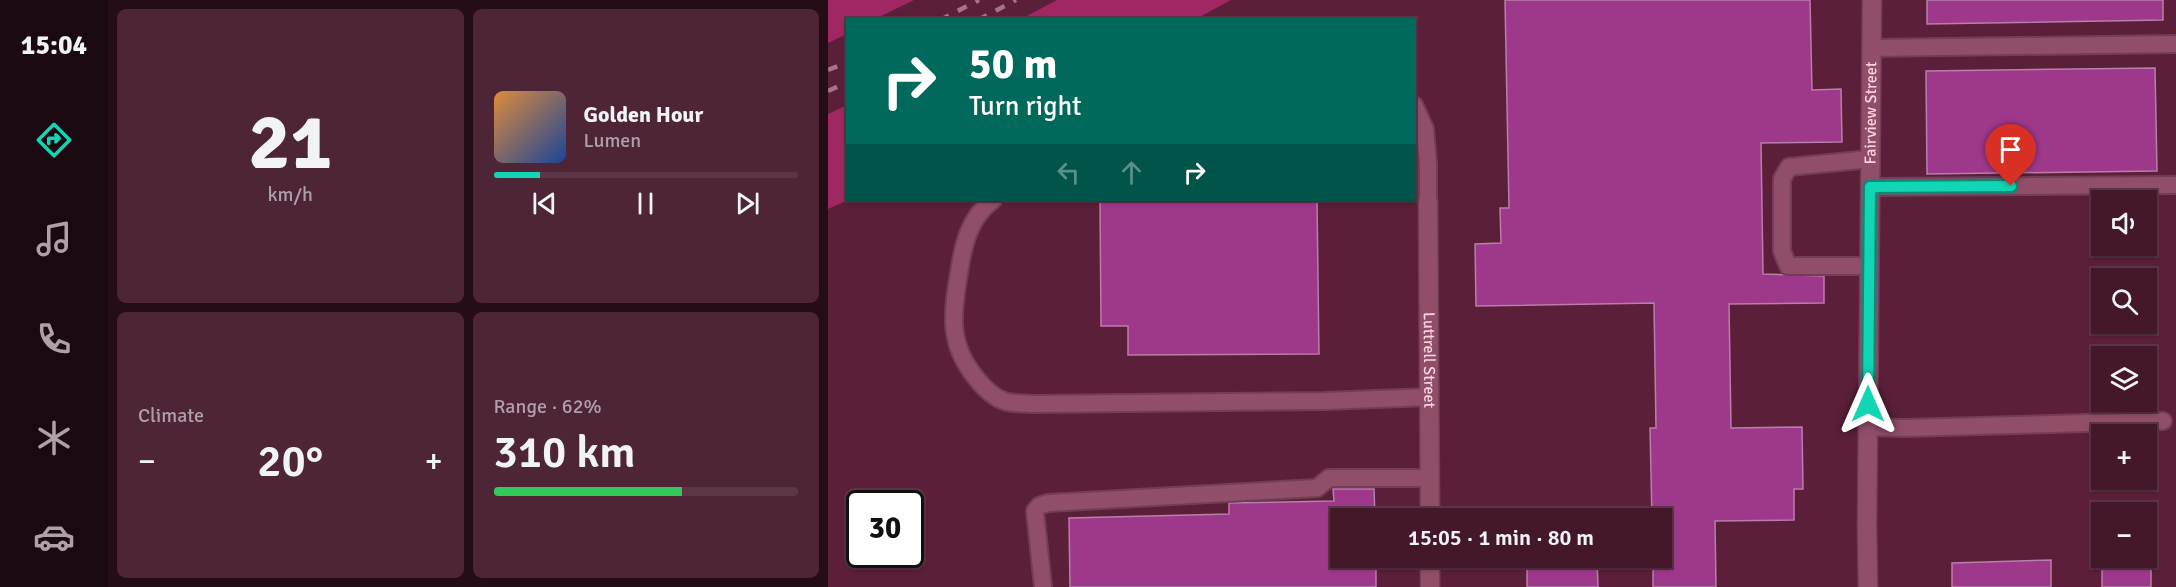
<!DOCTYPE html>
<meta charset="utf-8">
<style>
:root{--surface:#44172b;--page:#4e2437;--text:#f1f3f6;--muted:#af9fa9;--line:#5c3647;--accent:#11d5b4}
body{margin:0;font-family:Signika,sans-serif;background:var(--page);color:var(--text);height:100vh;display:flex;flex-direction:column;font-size:22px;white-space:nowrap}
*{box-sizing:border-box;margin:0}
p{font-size:20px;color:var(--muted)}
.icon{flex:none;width:33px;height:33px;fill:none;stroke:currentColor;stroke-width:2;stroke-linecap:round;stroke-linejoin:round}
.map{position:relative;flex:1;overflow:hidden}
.drawer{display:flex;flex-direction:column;gap:9px;padding:9px;background:#250d18;width:720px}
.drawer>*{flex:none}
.guide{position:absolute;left:18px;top:18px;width:570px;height:183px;border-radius:0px;box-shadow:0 2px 4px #0004,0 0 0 2px var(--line);background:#00695c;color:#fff;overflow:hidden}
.tools{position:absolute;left:1263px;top:190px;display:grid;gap:12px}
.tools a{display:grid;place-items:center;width:66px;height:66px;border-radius:0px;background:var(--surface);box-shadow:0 2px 4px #0004,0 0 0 2px var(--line);font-size:30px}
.speed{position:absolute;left:18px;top:490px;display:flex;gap:12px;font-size:30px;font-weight:700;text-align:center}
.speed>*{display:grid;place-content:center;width:78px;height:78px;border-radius:50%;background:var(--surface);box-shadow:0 2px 4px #0004,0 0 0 2px var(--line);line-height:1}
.speed .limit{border:3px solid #111;border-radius:9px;background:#fff;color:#111}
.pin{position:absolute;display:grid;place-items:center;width:51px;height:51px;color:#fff;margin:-62px -26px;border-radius:50% 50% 50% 0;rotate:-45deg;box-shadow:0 0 6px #0007}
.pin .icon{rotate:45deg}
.me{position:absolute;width:66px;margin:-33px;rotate:0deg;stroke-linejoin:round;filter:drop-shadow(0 0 4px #0008)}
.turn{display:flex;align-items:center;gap:21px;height:126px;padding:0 24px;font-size:27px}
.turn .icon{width:78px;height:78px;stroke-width:2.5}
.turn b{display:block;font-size:42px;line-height:51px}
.lanes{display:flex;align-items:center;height:57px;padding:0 24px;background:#0003;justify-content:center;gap:30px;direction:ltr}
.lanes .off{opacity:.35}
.big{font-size:45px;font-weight:600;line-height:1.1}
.drawer .widget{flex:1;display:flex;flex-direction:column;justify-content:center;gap:9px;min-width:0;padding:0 21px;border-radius:9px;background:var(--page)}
.drawer .dial{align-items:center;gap:0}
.dial b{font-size:78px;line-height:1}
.song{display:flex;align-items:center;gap:18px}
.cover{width:72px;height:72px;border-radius:9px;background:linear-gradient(135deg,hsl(30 70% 55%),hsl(220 70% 35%))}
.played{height:6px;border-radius:3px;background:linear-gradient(90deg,var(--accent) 15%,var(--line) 15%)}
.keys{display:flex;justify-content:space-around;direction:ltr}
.heat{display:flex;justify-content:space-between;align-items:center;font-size:33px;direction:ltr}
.charge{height:9px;border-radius:4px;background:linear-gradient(90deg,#34c759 62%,var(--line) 0)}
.drawer .tiles{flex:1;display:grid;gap:9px;grid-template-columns:repeat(2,1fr)}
.trip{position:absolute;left:502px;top:508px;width:342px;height:60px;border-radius:0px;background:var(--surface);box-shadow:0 2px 4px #0004,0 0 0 2px var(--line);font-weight:600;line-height:60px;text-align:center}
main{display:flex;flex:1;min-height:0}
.tab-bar{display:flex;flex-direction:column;width:108px;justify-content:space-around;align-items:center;background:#1b0911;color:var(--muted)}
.tab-bar .icon{width:42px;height:42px}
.tab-bar .active{color:var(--accent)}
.tab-bar b{font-size:27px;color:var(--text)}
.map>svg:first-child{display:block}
.green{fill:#a02761}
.building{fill:#9e388b;stroke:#b97eaa;stroke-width:1.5}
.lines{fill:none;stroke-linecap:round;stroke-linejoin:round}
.service-casing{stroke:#733d57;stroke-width:20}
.minor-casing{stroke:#733d57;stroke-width:21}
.service{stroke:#904e68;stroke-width:16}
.minor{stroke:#904e68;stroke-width:18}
.rail{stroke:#a67488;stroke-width:4.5;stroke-dasharray:10 10;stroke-linecap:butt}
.route-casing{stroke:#0b8a75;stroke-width:15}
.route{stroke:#11d5b4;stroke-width:10}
.labels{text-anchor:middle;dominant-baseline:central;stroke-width:6;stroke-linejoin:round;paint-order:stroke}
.street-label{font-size:16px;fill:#fbd4e1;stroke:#301520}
</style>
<main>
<nav class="tab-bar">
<b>15:04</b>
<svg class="icon active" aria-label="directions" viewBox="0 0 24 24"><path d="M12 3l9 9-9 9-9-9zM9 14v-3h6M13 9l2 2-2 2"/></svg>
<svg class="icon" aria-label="music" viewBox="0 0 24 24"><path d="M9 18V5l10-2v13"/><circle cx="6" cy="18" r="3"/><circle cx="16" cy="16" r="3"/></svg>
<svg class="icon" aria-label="phone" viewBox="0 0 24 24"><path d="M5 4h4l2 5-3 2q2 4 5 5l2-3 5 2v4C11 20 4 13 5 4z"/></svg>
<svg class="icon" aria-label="climate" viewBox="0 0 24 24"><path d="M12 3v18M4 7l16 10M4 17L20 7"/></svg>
<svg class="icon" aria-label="car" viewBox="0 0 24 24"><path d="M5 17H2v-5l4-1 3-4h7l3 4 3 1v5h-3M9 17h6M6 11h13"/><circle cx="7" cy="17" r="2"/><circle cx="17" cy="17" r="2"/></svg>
</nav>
<section class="drawer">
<div class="tiles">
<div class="widget dial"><b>21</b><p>km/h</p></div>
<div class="widget">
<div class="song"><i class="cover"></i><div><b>Golden Hour</b><p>Lumen</p></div></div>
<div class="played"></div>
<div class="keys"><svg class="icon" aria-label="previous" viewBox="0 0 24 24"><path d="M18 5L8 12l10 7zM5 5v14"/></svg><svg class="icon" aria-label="pause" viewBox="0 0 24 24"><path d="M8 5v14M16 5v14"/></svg><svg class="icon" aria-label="next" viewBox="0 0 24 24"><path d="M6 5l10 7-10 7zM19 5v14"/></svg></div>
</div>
<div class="widget"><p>Climate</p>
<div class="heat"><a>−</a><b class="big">20°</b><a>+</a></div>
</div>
<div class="widget"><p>Range · 62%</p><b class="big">310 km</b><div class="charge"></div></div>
</div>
</section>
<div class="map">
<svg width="1348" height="587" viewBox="0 0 1348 587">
<rect width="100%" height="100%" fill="#5b1f39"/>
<path class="green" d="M0 0H86L47 19 20 20 19 34 0 43Z
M229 0H403L368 19H193Z
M19 105 20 200 0 209V114Z"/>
<path class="building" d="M677 0H982L984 90 1013 89 1014 142 933 143 935 274 996 276V303L901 304 903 428 974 427 975 489H966V520L887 521 888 587H825V558H834V519H824L822 428H828L826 303 648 306 647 244 673 243 672 208H681Z
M1099 0H1335V20L1099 24Z
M1327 68 1329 171 1099 174 1098 71Z
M272 200H489L491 354 300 355V326H273Z
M505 489H546L547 519H513V558H548V587H242L241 518 401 514V503L506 501Z
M768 507V519H698L697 509Z
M699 558H769L770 587H699Z
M1274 558H1323V587H1274Z
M1223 560V587H1124V563Z"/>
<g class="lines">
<defs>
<path id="service" d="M1043 48 1348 44
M586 105 597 129 600 164V201
M1042 187 1348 185
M165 200C141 217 135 246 131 273 124 314 120 344 148 378 155 387 165 397 176 401 184 404 195 403 204 404L497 401 601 397
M1041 266H960L954 251V179L961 167 1042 159
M1040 427 1076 428 1335 421
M215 587 207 511 211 506 220 503 489 488 501 478H602"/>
<g id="minor">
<path id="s1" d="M600 201 602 519"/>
<path d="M602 558V587"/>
<path id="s2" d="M1040 587 1039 527 1044 0"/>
</g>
</defs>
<use href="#service" class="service-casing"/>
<use href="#minor" class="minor-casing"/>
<use href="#service" class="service"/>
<use href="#minor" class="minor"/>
<path class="rail" d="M112 20 151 0
M150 20 188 0
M0 70 20 62
M0 91 20 82"/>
</g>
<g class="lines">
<defs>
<path id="route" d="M1040 404 1042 187 1183 186"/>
</defs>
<use href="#route" class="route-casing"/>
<use href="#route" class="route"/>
</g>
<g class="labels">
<g class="street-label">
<text stroke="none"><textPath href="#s2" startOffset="474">Fairview Street</textPath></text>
<text stroke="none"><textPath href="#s1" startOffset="159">Luttrell Street</textPath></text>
</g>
</g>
</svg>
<div class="tools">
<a><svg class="icon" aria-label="sound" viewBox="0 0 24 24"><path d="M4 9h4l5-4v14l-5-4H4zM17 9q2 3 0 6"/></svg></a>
<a><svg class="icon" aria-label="search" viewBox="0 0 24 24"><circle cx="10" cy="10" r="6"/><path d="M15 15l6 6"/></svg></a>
<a><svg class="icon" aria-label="layers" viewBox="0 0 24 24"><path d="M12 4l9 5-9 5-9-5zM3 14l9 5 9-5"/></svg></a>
<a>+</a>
<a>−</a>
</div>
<div class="speed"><div class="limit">30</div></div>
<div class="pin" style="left:1183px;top:186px;background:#d93025"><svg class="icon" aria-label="arrive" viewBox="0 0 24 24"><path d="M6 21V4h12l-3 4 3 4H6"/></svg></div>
<svg class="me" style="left:1040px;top:404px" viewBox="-20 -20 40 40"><path d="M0-17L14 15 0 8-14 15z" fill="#11d5b4" stroke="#fff" stroke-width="4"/></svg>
<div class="trip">15:05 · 1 min · 80 m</div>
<div class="guide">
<div class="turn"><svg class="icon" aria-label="right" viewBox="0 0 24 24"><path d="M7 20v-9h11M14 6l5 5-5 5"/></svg><div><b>50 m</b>Turn right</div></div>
<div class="lanes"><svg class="icon off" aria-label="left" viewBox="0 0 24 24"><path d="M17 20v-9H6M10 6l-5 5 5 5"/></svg><svg class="icon off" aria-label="ahead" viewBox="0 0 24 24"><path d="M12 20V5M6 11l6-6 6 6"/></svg><svg class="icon" aria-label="right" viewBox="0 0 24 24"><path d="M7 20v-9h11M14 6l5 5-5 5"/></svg></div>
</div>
</div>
</main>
